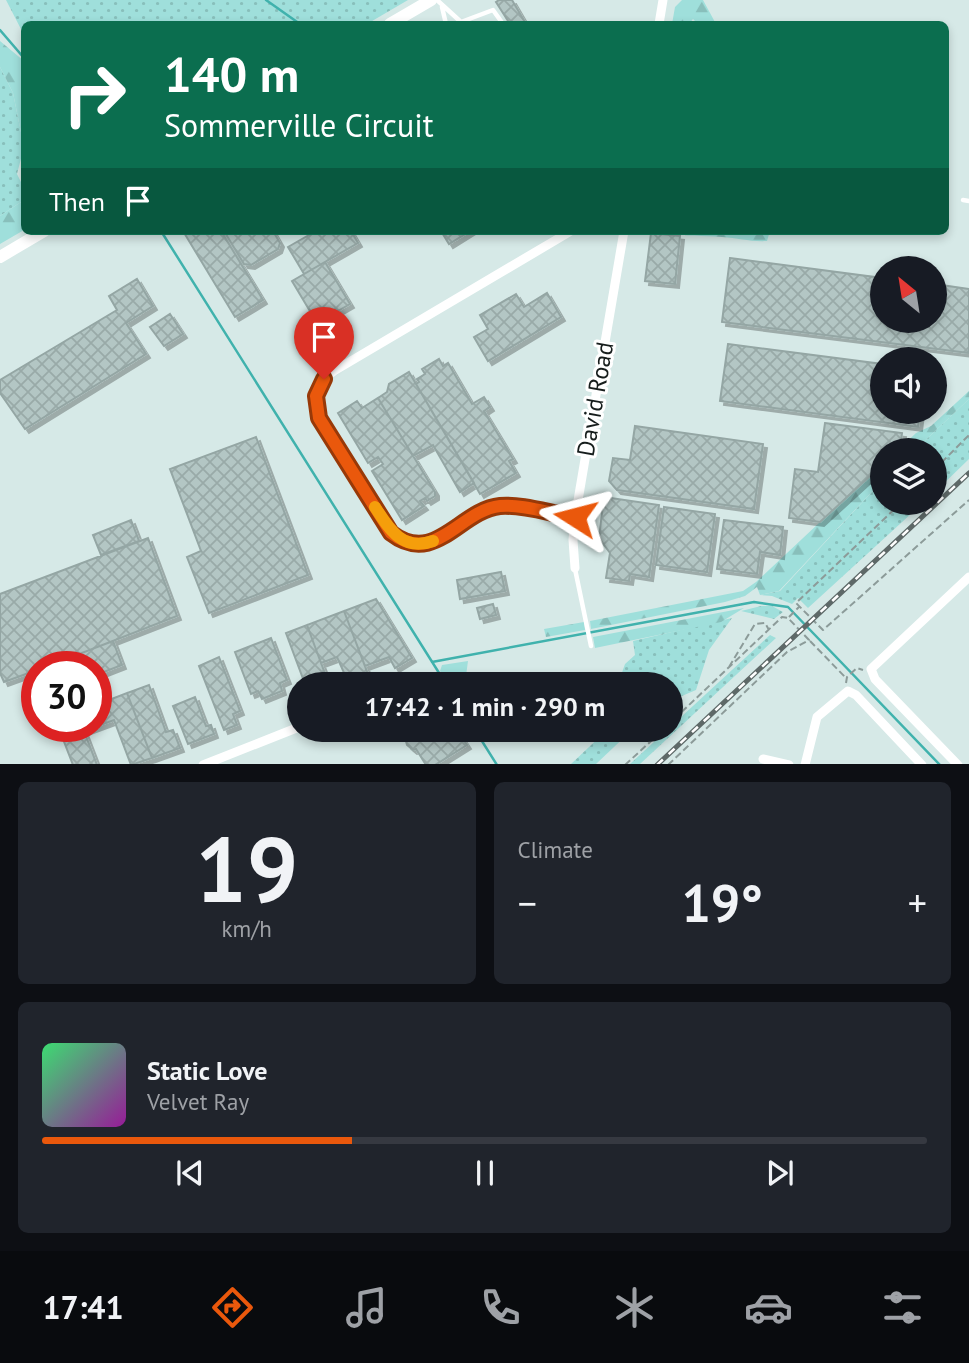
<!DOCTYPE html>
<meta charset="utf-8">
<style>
:root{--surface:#171b24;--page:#20242c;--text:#f1f3f6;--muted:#9ea1a6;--line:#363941;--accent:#ea580c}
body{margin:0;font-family:"PT Sans",sans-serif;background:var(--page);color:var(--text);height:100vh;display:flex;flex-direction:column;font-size:26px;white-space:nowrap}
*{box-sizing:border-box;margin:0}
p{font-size:23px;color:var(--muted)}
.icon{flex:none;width:38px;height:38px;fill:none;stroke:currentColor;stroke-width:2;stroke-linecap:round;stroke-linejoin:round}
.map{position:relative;height:764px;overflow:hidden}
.sheet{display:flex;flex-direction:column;gap:18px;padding:18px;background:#0d0f14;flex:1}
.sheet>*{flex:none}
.top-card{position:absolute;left:21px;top:21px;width:928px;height:214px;border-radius:10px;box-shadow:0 4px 10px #0003;background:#0b6e4f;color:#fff;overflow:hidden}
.needle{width:46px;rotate:330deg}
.controls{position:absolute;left:870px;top:256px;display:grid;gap:14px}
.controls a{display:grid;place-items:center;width:77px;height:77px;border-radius:50%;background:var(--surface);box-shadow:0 4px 10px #0003;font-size:35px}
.speed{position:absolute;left:21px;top:651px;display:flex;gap:14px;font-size:35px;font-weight:700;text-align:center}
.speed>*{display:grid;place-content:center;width:91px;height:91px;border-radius:50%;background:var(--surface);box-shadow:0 4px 10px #0003;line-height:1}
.speed .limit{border:10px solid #d22;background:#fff;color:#111}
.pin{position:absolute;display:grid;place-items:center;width:60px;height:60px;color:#fff;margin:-72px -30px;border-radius:50% 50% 50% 0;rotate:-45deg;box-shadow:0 0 7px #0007}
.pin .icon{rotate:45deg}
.me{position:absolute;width:77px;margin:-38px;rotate:279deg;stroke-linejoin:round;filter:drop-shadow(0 0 5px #0008)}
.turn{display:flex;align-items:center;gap:24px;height:147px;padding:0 28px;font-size:32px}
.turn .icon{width:91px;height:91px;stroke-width:2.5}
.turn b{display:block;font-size:49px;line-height:60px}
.then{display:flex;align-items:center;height:66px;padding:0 28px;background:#0003;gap:14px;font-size:26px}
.big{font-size:52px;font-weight:600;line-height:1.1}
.sheet .card{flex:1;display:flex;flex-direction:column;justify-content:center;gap:10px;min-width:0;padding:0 24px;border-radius:10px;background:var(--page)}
.sheet .dial{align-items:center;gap:0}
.dial b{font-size:91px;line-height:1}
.song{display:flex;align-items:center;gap:21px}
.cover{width:84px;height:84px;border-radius:10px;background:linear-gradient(135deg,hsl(140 70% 55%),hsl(300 70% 35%))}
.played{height:7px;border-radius:4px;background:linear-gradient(90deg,var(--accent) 35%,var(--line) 35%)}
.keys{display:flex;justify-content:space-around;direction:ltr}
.heat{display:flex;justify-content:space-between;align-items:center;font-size:38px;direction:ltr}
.sheet .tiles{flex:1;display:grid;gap:18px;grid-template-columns:1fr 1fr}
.card:last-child{grid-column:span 2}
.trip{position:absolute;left:287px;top:672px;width:396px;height:70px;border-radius:35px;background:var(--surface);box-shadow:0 4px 10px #0003;font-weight:600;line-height:70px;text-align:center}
.tabs{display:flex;height:112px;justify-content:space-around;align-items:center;background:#090b0e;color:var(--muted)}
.tabs .icon{width:49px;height:49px}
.tabs .on{color:var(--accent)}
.tabs b{font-size:32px;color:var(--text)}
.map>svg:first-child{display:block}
.green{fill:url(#green-dots)}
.forest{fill:url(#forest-firs)}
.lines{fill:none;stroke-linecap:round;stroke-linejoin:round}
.stream{stroke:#40b2ad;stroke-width:2.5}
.building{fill:url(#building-cross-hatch);stroke:#94a6a4;stroke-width:2;filter:url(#shadow)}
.path{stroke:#8c9b99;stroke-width:2;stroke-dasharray:7 3.5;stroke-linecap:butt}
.lane{stroke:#fff;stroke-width:4.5}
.street{stroke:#fff;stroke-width:9}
.secondary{stroke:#fff;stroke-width:12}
.rail-casing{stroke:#5e6968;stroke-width:5}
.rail{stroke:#fff;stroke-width:2.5;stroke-dasharray:8;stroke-linecap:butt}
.route-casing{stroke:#983908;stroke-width:18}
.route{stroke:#ea580c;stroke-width:12}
.slow{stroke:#f59e0b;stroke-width:12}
.labels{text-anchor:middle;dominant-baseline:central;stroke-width:6;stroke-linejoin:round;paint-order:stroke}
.street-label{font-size:24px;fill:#161d1c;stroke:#fff}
</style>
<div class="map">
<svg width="969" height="765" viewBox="0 0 969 765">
<defs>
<pattern id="green-dots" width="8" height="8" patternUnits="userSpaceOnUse" patternTransform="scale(1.75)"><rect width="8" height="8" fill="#9fdfdb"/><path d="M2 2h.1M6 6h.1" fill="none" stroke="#88bfbb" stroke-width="1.8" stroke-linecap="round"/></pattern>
<pattern id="forest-firs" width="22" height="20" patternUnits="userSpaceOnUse" patternTransform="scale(1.75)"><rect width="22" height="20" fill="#9fdfdb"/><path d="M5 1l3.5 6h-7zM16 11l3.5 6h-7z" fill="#88bfbb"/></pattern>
<pattern id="building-cross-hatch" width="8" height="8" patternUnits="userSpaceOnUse" patternTransform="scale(1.75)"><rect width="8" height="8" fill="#b3c6c4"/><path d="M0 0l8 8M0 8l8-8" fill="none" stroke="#99aaa8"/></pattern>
<filter id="shadow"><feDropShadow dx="4" dy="4" stdDeviation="0" flood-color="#0004"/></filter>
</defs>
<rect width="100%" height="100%" fill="#d6e9e7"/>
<path class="green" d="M6 0H408L367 24H24V35Z
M0 67 13 93 24 147 17 174 24 188V200L0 216Z
M969 399V459L935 492 934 450H915Z
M882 481V502H924L808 608 798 598 792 604 772 596 760 595 780 591Z
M761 606H772L783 612 774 619 741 611Z
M732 618 709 650 696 690 670 701V684H618L625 664 635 655 633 641Z
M770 635 776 638 640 764H630Z
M607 730H632L596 764H571Z"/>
<path class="forest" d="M682 0H703L716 24H698L693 19 689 24H672L675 7Z
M0 41 24 61V147L13 93 0 67Z
M24 200V230L0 244V216Z
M667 231H770L767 241C751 242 738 238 722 237 703 235 686 238 667 231Z
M969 391V399L915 450H898L916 433 931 426Z
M882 464V481L779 591 760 595 757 587 745 596 725 602 591 629 590 621 743 591 756 582Z
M744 608 721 622 595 648 593 637Z
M584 622 585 630 546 637 544 629Z
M468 661 466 676 459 684H449L440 671 442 665Z"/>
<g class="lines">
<path class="stream" d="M266 0 300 24
M0 30 24 58
M161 231 446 684
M432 662 754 602 788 607 940 765
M475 730 497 765"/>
</g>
<path class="building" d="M499 0H512L526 24H510L496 2Z
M183 231H221L263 300 235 317Z
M224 231H273L280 243 278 249 251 265 244 264Z
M316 231H351L358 243 304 274 288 247Z
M441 231H470L449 244Z
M651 233 680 236 675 284 645 281Z
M730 258 882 278V320H934V284L969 289V353L722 322Z
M325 262 350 304 317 323 292 281Z
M137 279 153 306 126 323 146 354 25 429 0 393V380L117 310 109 296Z
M547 293 561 317 488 361 474 337 488 329 480 315 516 294 524 307Z
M170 314 183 334 164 346 150 327Z
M728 344 882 364V411H920L918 427 720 401Z
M439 359 443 366 448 363 472 404 484 397 490 407 484 411 513 459 509 461 516 473 480 494 416 384 419 382 417 379 425 374 422 369Z
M409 372 474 483 460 492 433 445 413 456 378 398 387 392 389 384Z
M378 398 435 492V496L427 501 425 498 420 501 424 506 402 520 372 471 383 464 378 457 368 463 338 413 357 401 362 408Z
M825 423 902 433 900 448 882 450V465L820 522 789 518 795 469 818 472Z
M635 426 763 444 754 509 617 490 609 481 613 458 630 460Z
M256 437 308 575 209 613 187 557 201 551 170 469Z
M604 497 659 505 649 577 630 574 629 581 606 578 610 553 599 538Z
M664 507 715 514 707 572 656 565Z
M131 520 139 541 101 555 93 535Z
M724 520 783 527 780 555 760 552 757 574 717 569Z
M148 538 177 616 46 667H37V670L4 682 0 673V594Z
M501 572 505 591 460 599 457 580Z
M376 599 412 658 395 668 389 657 365 666 344 611Z
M493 604 496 615 480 619 477 608Z
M344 611 369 677 349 684 337 657 321 663 307 625Z
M307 625 321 663 329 684H305L286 633Z
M271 638 287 680 280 683 282 691 262 699 258 691 251 694 235 652Z
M113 641 122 665 96 675V667H65L63 660Z
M219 657 240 711 233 714 237 725 224 730 199 666Z
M149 685 166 732 173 730 180 748 152 758 127 693Z
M127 693 152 758 131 765 114 720 84 731 97 765H73L58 726H96V705Z
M195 697 206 726 211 725 214 734 188 744 173 706Z
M403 730H457L467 745 435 765H426L416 749 413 750 407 745Z"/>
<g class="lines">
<path class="path" d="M934 470 969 435
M902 502 796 603 823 630 969 500
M789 617 800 606
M810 641 846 678
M729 667 755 624 765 623 769 630
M846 683 847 677 857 668 863 670
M625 765 663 730
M668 765 787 652 809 640 788 618 782 617 670 723"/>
<path class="lane" d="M437 0 461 22 493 10 503 24
M442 7 446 24
M963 200 969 201
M575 569 591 646"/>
<path class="street" d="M659 24 663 0
M571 231 334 371C318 382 313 399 319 418L391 533C432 566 460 510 500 506 523 504 552 514 575 518
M575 568 573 540 575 518 624 231
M763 759 789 765
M203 765 299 727
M805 765 817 717 848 691 856 695 922 765
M958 765 875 679 871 669 969 577"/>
<path class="secondary" d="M390 24 431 0
M0 257 44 231"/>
<defs>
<path id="rail" d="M657 765 969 473"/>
</defs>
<use href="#rail" class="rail-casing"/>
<use href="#rail" class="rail"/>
</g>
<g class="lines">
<defs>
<path id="route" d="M324 379 316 396 319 418 391 533C435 567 460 510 500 506 523 504 552 514 575 517"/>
</defs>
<use href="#route" class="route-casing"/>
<use href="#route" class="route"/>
<path class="slow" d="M375 507C389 529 403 552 433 541"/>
</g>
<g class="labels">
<g class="street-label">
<text transform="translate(595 399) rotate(-80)">David Road</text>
</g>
</g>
</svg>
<div class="controls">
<a><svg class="needle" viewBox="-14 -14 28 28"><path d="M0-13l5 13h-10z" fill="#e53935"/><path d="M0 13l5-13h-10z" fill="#9ea1a6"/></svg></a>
<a><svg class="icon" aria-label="sound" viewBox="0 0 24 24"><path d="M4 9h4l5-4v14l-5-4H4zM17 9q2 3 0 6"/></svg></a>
<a><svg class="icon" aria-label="layers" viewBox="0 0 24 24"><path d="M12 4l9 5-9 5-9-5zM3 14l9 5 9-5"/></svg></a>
</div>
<div class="speed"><div class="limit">30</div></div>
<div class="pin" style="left:324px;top:379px;background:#d93025"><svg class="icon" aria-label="arrive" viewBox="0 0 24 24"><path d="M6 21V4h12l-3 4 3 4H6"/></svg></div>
<svg class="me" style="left:575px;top:517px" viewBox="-20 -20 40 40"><path d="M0-17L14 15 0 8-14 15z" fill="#ea580c" stroke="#fff" stroke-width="4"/></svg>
<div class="trip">17:42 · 1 min · 290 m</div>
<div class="top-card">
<div class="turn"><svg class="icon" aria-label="right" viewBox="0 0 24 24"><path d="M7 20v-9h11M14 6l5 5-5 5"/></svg><div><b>140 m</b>Sommerville Circuit</div></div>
<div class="then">Then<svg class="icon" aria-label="arrive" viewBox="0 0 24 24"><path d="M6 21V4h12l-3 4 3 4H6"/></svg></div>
</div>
</div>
<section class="sheet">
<div class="tiles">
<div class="card dial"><b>19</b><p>km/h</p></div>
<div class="card"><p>Climate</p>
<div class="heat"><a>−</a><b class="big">19°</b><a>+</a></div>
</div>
<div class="card">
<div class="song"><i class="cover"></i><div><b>Static Love</b><p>Velvet Ray</p></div></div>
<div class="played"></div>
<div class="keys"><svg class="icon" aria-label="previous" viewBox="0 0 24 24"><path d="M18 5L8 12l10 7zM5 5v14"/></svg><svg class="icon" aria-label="pause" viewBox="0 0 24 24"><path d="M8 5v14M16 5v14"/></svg><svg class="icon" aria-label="next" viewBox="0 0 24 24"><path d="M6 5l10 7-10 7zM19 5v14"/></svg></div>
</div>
</div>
</section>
<nav class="tabs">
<b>17:41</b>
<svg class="icon on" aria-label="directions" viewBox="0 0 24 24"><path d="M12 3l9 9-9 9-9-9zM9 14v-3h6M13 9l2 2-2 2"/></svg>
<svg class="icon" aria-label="music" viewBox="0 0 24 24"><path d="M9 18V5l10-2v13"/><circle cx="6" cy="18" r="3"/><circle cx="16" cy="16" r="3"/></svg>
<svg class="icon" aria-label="phone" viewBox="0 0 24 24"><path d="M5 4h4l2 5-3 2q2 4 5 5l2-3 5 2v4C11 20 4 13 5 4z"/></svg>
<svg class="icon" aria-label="climate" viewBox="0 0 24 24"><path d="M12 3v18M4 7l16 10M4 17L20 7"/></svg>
<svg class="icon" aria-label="car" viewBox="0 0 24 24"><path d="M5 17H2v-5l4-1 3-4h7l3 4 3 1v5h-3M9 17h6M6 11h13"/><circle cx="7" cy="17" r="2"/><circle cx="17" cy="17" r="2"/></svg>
<svg class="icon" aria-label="filters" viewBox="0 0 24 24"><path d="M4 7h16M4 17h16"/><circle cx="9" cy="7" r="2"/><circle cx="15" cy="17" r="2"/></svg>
</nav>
